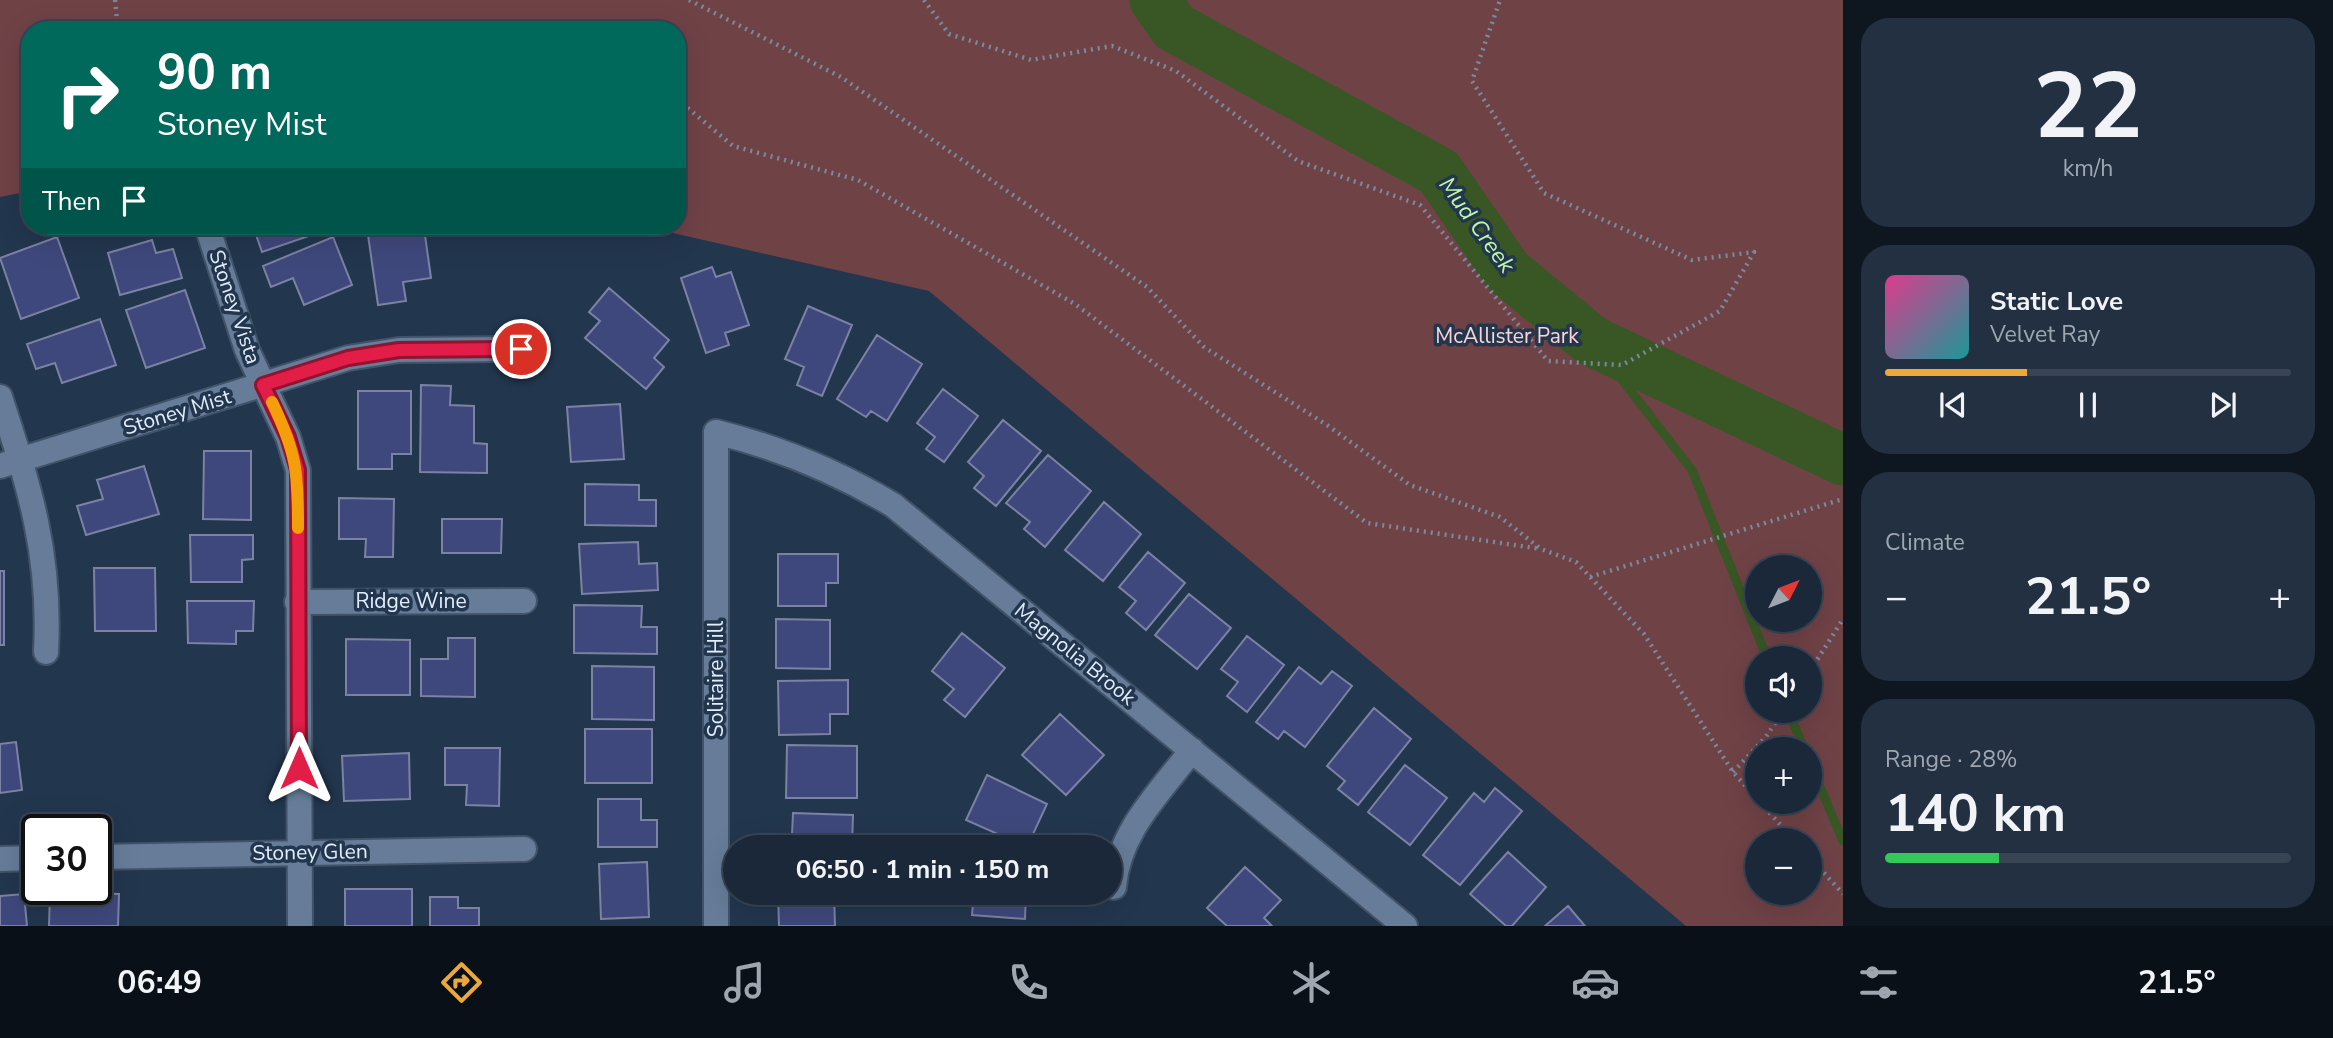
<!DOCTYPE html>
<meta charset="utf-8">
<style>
:root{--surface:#1a283a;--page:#233042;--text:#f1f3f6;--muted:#9fa6af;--line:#384454;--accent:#eda83b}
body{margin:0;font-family:"Nunito Sans",sans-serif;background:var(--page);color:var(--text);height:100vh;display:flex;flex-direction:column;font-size:26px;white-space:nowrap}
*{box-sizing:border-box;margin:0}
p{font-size:23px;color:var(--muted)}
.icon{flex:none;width:38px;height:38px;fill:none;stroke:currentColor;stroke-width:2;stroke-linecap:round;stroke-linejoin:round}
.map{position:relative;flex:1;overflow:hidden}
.panel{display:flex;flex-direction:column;gap:18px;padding:18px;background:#0e1620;width:490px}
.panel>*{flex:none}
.guide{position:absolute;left:21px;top:21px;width:665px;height:214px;border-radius:28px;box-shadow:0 7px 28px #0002,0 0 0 2px var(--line);background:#00695c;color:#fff;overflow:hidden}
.needle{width:46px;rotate:48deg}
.tools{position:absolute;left:1745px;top:555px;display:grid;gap:14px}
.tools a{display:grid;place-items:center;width:77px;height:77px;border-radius:50%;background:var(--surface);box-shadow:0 7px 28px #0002,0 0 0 2px var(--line);font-size:35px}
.speed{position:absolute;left:21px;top:814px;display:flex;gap:14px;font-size:35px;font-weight:700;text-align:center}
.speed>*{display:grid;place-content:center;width:91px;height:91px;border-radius:50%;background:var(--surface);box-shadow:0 7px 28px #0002,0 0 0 2px var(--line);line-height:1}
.speed .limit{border:4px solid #111;border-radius:10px;background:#fff;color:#111}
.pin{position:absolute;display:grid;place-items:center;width:60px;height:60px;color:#fff;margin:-30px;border:4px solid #fff;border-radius:50%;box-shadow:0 2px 7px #0007}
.me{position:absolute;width:77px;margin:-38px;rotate:0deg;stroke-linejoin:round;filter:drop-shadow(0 0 5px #0008)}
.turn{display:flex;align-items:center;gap:24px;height:147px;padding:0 21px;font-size:32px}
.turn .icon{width:91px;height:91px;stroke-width:2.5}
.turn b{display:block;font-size:49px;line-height:60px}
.then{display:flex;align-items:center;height:66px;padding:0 21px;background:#0003;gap:14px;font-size:26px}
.big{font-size:52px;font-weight:700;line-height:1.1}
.panel .tile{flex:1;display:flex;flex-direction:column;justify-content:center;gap:10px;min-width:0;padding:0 24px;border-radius:28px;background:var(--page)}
.panel .dial{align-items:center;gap:0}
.dial b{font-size:91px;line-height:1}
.song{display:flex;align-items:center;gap:21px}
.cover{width:84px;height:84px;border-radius:10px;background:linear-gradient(135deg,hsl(330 70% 55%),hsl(180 70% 35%))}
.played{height:7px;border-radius:4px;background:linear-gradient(90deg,var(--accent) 35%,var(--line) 35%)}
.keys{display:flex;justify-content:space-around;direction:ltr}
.heat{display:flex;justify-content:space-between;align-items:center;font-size:38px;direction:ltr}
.charge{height:10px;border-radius:5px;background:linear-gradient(90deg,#34c759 28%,var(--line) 0)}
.trip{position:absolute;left:723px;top:835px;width:399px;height:70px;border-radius:35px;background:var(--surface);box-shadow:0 7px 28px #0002,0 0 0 2px var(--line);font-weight:700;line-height:70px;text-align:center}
.menu{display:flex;height:112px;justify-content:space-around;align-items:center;background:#0a1017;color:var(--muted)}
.menu .icon{width:49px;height:49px}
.menu .selected{color:var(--accent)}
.menu b{font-size:32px;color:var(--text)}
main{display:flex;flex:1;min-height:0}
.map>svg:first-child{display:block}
.green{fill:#6f4246;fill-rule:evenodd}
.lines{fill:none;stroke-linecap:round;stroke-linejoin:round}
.stream{stroke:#385724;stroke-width:9}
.river{stroke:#385724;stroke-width:51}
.building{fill:#3f487c;stroke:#7b82a3;stroke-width:2}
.minor-casing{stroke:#425368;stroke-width:28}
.path{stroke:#7a8a9f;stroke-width:4.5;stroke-dasharray:2 5;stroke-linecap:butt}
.minor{stroke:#667c98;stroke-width:24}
.route-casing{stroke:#92132f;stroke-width:18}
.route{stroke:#e11d48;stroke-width:12}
.slow{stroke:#f59e0b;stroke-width:12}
.labels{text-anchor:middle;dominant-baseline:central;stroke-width:7;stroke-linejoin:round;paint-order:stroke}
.street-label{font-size:21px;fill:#e1edfd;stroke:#22364e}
.park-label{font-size:21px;fill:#fdd4d6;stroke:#22364e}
.water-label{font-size:23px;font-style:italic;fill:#c3f6a6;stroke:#22364e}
</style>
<main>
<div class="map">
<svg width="1843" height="926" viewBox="0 0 1843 926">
<rect width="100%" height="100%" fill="#22364e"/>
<path class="green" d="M0 0H1843V926H1686L929 291 642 226H677V30H30V191L0 197ZM1757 567H1810V620H1757ZM1757 658H1810V710H1757ZM1757 749H1810V802H1757ZM1757 840H1810V892H1757Z"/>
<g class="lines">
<path class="stream" d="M1592 341 1692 470 1767 658
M1788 710 1804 749
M1810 763 1843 841"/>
<path class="river" d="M1155 0 1174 27 1439 172 1507 271 1592 341 1843 460"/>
</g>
<path class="building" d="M253 226H305L309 236 262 252Z
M424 228 431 278 403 282 406 301 378 305 368 235Z
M57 237 79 298 21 319 0 258Z
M333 237 352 285 304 305 293 278 271 287 263 266Z
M152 240 156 253 173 249 182 278 120 295 108 253Z
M712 267 716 277 731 272 749 325 725 333 729 345 706 353 681 278Z
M609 288 669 340 654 358 664 367 646 389 585 338 600 321 589 312Z
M185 290 205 348 146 368 126 310Z
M808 306 852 325 822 396 797 385 804 367 785 359Z
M100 319 116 365 62 383 55 363 36 369 27 344Z
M877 335 922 364 887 421 871 411 866 417 837 399Z
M421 385 451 386 450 405 474 406V443L487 444V473L420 472Z
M943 389 978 416 944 462 926 449 935 437 917 423Z
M358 391H411V454H392V469H358Z
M620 404 624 459 571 462 567 407Z
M1003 420 1041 451 996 506 974 488 984 476 968 462Z
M204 451H251V520L203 519Z
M1048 455 1091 491 1045 547 1024 529 1030 522 1006 503Z
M144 466 159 514 86 535 77 506 103 499 97 480Z
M585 484 639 485V500H656V526L585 525Z
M339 498 394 499 393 557H365L366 539H339Z
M1104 502 1141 534 1103 581 1065 550Z
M442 519H502L501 553H442Z
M190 535H253V559L242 560V582H191Z
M638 542 639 564 657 563 658 590 582 594 579 544Z
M1148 552 1185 583 1146 630 1126 613 1136 601 1119 587Z
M778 554H838V583H826V606H778Z
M94 568H155L156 631H95Z
M0 571H4V645H0Z
M1189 594 1231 628 1197 669 1155 635Z
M187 601H254L253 631H236V644L188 643Z
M574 605 642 606 641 627H657V654L574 653Z
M776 619 830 620V669L776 668Z
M962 633 1005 668 965 717 944 700 954 689 932 671Z
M1247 636 1284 665 1247 712 1227 696 1238 682 1221 669Z
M448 638H475V697L421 696V659H448Z
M346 639 410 640V695H346Z
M592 666 654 667V720L592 719Z
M1299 667 1321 684 1332 671 1352 686 1305 747 1284 731 1278 739 1256 722Z
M848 680V714H830V734L779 735 778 681Z
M1374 708 1411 739 1358 805 1338 789 1345 781 1327 766Z
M1060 714 1104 755 1066 795 1022 755Z
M585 729H652V783H585Z
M16 742 22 790 0 793V744Z
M787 745 857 746V798H786Z
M445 748H500L499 806 466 805 467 785H445Z
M409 753 410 799 344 801 342 756Z
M1405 765 1447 798 1410 845 1368 812Z
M987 775 1047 804 1027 847 966 820Z
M1495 788 1522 811 1460 885 1423 855 1474 793 1484 802Z
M598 799H641V820H657V847H598Z
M793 813 853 815 852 847H777L778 834 792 835Z
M1508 852 1546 887 1512 926H1506L1470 894Z
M647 862 649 917 601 919 599 864Z
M1245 867 1281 900 1264 918 1272 926H1227L1207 908Z
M345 889H412V926H345Z
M50 892 119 894 118 926H49Z
M778 892H834L835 926H779Z
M974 892H1026L1025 919 972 915Z
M24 894 27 926H0V896Z
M430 897H458V908H479V926H430Z
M1568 906 1585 926H1545Z"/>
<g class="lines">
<defs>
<path id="minor" d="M207 226 247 350 288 437 298 470 300 926
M0 397C30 489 51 554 46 652
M0 466 348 358 399 350 521 349
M297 602 524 601
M96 857 524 849
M0 859 37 858
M1114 887C1118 832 1160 792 1192 750
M716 926V432C781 448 836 471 893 505L1405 926"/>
</defs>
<use href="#minor" class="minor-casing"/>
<path class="path" d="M115 0 118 30
M689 0 841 77 1147 287 1204 347 1327 425 1410 485 1500 517 1541 549 1576 562 1644 634 1733 772 1757 799
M924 0 949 34 1031 60 1112 46 1176 71 1298 161 1420 205 1548 361 1622 365 1720 311 1754 252 1692 260 1544 193 1472 81 1500 0
M677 99 733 146 858 180 1075 304 1367 523 1541 549
M1590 577 1843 499
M1810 671 1843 619
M1733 772 1765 738 1784 710
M1760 802 1794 840
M1810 857 1843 894"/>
<use href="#minor" class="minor"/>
</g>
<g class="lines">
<defs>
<path id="route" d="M299 768 298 470 288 437 263 385 348 358 399 350 521 349"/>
</defs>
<use href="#route" class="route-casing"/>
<use href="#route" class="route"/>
<path class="slow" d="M272 402C297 454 298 472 298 528"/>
</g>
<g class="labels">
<g class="street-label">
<text transform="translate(235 307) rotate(71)">Stoney Vista</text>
<text transform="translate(177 412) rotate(-17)">Stoney Mist</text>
<text x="411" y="601">Ridge Wine</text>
<text transform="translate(1075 654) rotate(39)">Magnolia Brook</text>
<text transform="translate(716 679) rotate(-90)">Solitaire Hill</text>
<text transform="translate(310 852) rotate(-1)">Stoney Glen</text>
</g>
<g class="park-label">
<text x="1507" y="336">McAllister Park</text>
</g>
<g class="water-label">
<text transform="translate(1477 225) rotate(54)">Mud Creek</text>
</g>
</g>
</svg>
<div class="tools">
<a><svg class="needle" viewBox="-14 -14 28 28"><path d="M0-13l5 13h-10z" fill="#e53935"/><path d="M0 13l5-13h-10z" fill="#9fa6af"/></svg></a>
<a><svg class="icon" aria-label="sound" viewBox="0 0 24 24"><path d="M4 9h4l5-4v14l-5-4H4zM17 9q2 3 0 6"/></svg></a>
<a>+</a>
<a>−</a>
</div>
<div class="speed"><div class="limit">30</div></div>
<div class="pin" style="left:521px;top:349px;background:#d93025"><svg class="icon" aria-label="arrive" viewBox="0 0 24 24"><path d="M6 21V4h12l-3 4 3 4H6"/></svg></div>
<svg class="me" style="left:299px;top:768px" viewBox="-20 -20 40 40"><path d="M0-17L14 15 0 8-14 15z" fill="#e11d48" stroke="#fff" stroke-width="4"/></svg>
<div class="trip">06:50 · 1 min · 150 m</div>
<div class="guide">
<div class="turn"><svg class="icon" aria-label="right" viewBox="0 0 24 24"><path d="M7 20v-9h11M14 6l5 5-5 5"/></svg><div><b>90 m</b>Stoney Mist</div></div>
<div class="then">Then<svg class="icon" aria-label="arrive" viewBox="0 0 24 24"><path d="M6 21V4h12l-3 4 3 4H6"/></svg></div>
</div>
</div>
<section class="panel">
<div class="tile dial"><b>22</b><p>km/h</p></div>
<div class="tile">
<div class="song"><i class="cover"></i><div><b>Static Love</b><p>Velvet Ray</p></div></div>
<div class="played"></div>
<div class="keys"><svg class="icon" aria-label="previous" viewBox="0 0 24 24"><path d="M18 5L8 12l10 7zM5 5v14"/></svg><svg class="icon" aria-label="pause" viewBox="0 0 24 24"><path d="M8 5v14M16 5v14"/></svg><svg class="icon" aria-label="next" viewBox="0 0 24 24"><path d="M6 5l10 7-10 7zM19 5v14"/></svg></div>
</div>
<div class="tile"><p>Climate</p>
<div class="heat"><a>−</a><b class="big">21.5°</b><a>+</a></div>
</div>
<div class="tile"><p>Range · 28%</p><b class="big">140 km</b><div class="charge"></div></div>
</section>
</main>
<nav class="menu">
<b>06:49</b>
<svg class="icon selected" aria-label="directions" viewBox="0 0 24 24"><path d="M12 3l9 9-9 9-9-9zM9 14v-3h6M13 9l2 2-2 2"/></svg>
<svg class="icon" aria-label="music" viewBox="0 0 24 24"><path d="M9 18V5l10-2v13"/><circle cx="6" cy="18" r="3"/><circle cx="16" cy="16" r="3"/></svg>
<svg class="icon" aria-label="phone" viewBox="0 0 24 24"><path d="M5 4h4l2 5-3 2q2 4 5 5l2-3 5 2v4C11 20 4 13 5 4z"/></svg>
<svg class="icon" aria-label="climate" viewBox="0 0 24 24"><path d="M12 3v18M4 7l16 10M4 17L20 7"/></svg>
<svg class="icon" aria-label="car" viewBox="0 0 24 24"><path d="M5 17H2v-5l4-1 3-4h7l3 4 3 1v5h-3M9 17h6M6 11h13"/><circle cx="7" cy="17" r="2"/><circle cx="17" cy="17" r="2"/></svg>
<svg class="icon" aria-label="filters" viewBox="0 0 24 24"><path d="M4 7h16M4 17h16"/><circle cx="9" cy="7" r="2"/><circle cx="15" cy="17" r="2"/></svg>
<b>21.5°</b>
</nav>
